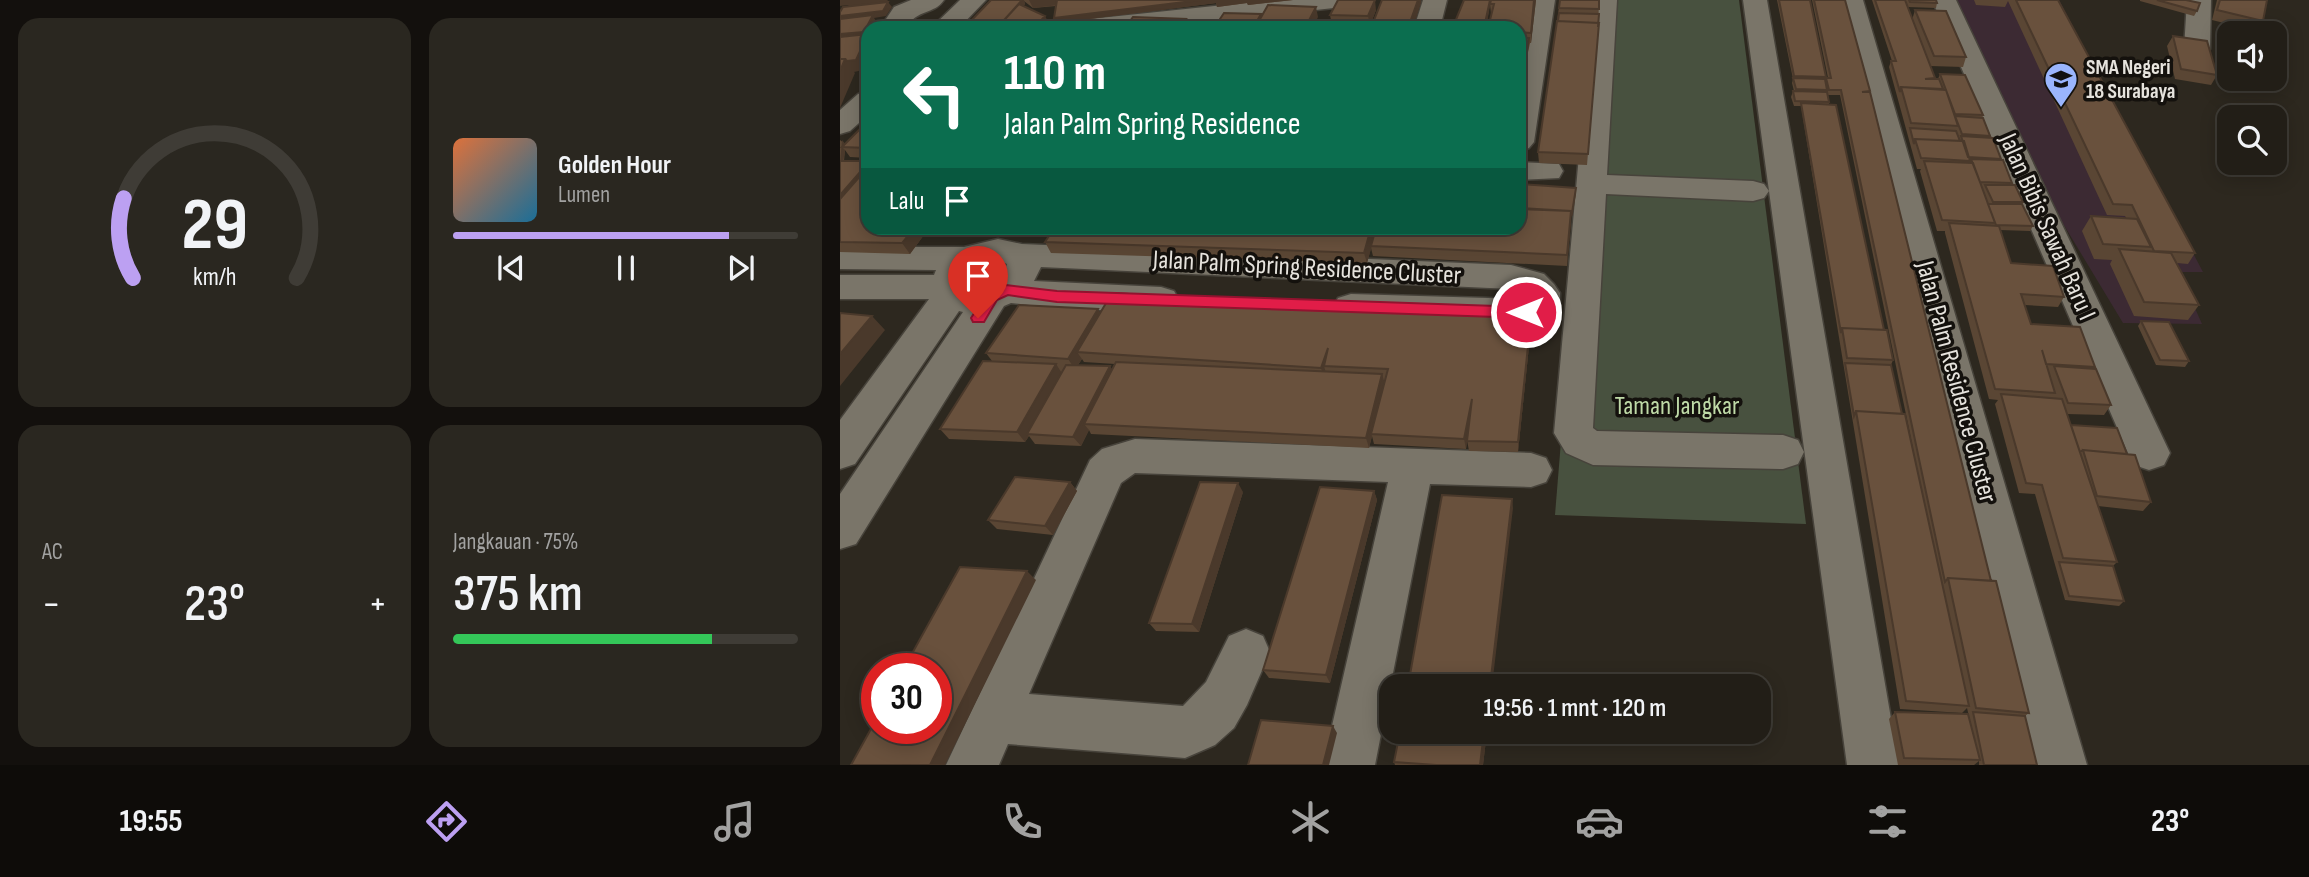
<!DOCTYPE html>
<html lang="id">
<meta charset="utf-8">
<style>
:root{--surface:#221e17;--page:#2a2720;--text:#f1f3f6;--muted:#a2a2a1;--line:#3f3c36;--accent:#bca0f2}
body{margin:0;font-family:"Sofia Sans Condensed",sans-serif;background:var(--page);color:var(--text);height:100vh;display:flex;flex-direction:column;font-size:26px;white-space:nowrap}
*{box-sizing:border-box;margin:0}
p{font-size:23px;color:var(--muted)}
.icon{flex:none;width:38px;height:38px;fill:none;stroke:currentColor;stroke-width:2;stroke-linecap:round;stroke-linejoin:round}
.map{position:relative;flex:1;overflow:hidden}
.sheet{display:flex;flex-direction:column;gap:18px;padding:18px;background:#13100d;width:840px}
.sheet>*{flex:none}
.banner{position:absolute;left:21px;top:21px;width:665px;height:214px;border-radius:21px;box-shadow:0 4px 18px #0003,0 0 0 2px var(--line);background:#0b6e4f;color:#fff;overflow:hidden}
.fabs{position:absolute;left:1377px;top:21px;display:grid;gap:14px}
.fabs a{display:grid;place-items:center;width:70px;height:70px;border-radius:14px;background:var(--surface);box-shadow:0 4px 18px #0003,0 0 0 2px var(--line);font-size:35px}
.speed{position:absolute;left:21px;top:653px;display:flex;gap:14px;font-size:35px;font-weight:700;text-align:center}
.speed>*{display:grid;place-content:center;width:91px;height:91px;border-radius:50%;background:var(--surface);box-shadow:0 4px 18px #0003,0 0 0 2px var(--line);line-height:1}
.speed .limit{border:10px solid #d22;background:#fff;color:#111}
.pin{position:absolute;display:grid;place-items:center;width:60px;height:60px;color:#fff;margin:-72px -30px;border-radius:50% 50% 50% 0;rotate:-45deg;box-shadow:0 0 7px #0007}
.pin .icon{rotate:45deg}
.me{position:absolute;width:77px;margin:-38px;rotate:270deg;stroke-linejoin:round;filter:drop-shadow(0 0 5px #0008)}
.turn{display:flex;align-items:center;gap:24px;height:147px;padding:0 28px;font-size:32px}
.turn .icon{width:91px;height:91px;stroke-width:2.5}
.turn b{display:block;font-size:49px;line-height:60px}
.then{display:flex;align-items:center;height:66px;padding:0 28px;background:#0003;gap:14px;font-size:26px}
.big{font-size:52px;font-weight:600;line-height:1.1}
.sheet .widget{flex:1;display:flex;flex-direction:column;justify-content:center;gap:10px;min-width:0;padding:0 24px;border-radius:21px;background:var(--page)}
.sheet .dial{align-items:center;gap:0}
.dial svg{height:182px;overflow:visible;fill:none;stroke:var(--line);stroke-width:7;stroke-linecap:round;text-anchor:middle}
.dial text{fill:var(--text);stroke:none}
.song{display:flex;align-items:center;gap:21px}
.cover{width:84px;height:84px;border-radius:10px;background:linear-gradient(135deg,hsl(20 70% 55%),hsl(200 70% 35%))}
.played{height:7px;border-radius:4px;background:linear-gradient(90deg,var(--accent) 80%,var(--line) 80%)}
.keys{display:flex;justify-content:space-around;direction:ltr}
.heat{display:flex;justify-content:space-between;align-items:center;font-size:38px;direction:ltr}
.charge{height:10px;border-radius:5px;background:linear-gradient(90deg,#34c759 75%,var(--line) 0)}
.sheet .tiles{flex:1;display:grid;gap:18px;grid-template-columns:repeat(2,1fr)}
.trip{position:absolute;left:539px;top:674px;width:392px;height:70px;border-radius:21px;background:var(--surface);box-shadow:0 4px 18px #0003,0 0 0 2px var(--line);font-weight:600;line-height:70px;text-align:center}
.tabs{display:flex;height:112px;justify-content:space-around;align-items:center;background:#0e0c09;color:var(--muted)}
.tabs .icon{width:49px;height:49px}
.tabs .current{color:var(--accent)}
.tabs b{font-size:32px;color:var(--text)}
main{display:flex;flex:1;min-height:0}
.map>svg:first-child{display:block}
.education{fill:#3c2a33}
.green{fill:#48513f}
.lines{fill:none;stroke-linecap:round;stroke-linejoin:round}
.minor-casing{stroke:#47433b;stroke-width:3}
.minor{fill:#7a7569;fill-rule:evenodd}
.wall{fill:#5a4634;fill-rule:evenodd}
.shaded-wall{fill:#4a392b}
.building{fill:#69513d;stroke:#4a392b;stroke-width:2}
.route{fill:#e11d48;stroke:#92132f;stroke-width:2}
.labels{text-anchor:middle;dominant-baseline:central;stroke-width:7;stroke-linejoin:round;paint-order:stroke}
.far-poi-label{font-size:21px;font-weight:bold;fill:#e6e3dd;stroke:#14110d;text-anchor:start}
.street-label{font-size:26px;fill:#e6e3dd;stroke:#14110d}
.park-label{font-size:26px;fill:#bfdaa7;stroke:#14110d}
</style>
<main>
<section class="sheet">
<div class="tiles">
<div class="widget dial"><svg viewBox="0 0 100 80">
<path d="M14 69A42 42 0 1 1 86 69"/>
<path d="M14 69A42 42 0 0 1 10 34" stroke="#bca0f2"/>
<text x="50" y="56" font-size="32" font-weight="700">29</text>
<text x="50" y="72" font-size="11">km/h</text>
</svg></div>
<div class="widget">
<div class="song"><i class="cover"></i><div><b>Golden Hour</b><p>Lumen</p></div></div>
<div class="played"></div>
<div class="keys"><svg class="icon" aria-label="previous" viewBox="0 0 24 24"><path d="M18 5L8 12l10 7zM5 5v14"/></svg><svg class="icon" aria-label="pause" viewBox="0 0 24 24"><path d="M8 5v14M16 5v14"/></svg><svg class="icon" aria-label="next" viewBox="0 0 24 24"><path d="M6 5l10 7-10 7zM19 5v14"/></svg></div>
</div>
<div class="widget"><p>AC</p>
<div class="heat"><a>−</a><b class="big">23°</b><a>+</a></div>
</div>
<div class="widget"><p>Jangkauan · 75%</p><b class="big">375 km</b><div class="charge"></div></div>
</div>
</section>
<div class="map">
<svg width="1469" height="765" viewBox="0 0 1469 765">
<rect width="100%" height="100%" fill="#2d281f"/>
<path class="education" d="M1114 0H1219L1363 272H1339L1362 324 1283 323 1219 217Z"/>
<path class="green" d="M757 0H899L966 524 715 515Z"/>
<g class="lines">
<defs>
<path id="minor" d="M71 0H104C94 15 78 8 66 28H40L54 7Z
M120 0H146L119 28H91Z
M433 0H515L512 5 503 7 311 28H227L231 23 240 20Z
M583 0H607L600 28H574Z
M691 0H715L694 142 689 148 679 151V63Z
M753 0H777L767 175 913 181 924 184 929 191 903 0H927L1059 765H1007L929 191 924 198 913 201 766 194 753 428 757 431 943 435 958 440 964 452 958 464 943 469 753 465 726 453 714 433Z
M999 0H1023L1247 765H1195Z
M1092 0H1116L1330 453 1324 465 1309 470 1294 465 1288 453Z
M1347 0H1371L1370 49 1366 55 1357 57 1348 55 1344 49Z
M28 92V115L10 131 0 134V110L18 94Z
M679 162 719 164 723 171 719 178 679 180Z
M158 239 182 244 671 265 704 274 714 284 720 293V305L715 314 686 325 511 320 498 316 493 307 498 298 511 294 682 299 684 296 671 289 201 267 194 281 321 287 334 291 339 300 334 309 321 313 217 308 171 303 164 306 16 544 0 549V494L123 312 119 311 15 464 0 469V420L89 299H0V275H94L96 270 0 269V247H124ZM162 262 167 264C162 280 139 295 124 284 129 269 148 261 162 262Z
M295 439 691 453 706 458 712 470 706 482 691 487 590 484 535 765H483L548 482 295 473 281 483 189 694 343 706 366 682 389 636 406 629 423 636 430 652 407 705 394 728 375 745 345 758 168 744 159 765H106L250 460 262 449Z"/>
</defs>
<use href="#minor" class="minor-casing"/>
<use href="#minor" class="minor"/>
</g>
<path class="wall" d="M151 0H453L408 5 407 3 377 7 376 3 217 23 214 18 216 6 193 8 184 1 185 4 183 6 210 25Z
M624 0H696L691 43H690L687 57H686L683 73H679V75V28L651 14 650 4 646 28H617L615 22Z
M720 0H759L758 32 747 165 699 163 698 152Z
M937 0H970L986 77 985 81 986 78H988L972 0H1005L1030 91 1151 581 1189 713 1185 716 1197 765H1139V761L1134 765H1058L1049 719 1055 712 1131 725 1127 708 1122 713 1060 709 961 106H954L951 97 953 91H954L952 83 953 79ZM988 95H1000L1083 497 1062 414 1051 365 1053 360 1044 330 989 104Z
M1032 0H1096L1097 3 1096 8 1068 7 1072 20 1075 10 1126 57 1123 67 1090 66 1095 78 1094 79H1098L1100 74 1143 115 1142 118 1150 136 1149 138 1161 159 1160 160 1172 183 1171 185 1183 202 1182 204 1193 226 1190 231 1160 230 1171 263 1224 297 1218 307 1185 305 1191 324 1255 367 1254 369 1271 405 1264 415 1227 414 1231 425 1287 454 1311 502 1303 511 1258 506 1277 562 1273 566 1284 601 1279 606 1225 600 1195 494 1179 493 1155 404 1158 400 1149 399 1105 233V231H1097L1080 171 1081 169H1077L1049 67 1051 61H1052Z
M1134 0H1218L1355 253 1348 264 1337 263 1359 305 1348 320 1294 316 1270 264 1272 260 1254 259 1242 231 1251 216 1287 219 1285 216 1267 215 1168 1 1165 7 1136 5Z
M1300 0H1346L1357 11 1354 16 1300 1Z
M1377 0H1427L1423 21 1416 31 1372 20Z
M536 10 529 28 491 20 490 15Z
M1333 36 1377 75 1371 85 1335 79 1327 46Z
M28 121V158L10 157 5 150 4 161 28 228H89L70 254 0 252V140L5 144Z
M736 194 731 218 727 266 533 256 531 248 527 263 211 253 205 242 679 228Z
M258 309 260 313 691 327 678 452 629 451 627 440 626 449 534 444 532 436 529 448 251 434 249 430 241 446 195 444 189 436 185 442 109 439 100 429 152 361 146 353ZM242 359 244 362 275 364 272 370 270 366 238 365Z
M1301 321 1349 361 1345 367 1316 365 1298 326Z
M230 482 237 491 213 535 157 529 148 520Z
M534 491 537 500 490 683 429 678 423 670Z
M403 492 359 632 316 631 309 623Z
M560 732H647L643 765H555L554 762Z"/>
<path class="shaded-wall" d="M0 0H48L46 3 10 7 8 5 0 6Z
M182 0H184L185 4 164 28H157Z
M189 0H220L219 5 193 8Z
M361 0H453L408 5 407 3 377 7 376 3 217 23 214 18Z
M535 0 536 10 530 26 528 16Z
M578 0H581V3L573 28H568Z
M650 0H651L646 28H644Z
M694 0H696L691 43V33Z
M48 2 52 7 46 16 34 18 39 25 37 28H28V59L23 70 14 72 15 73 0 108V16Z
M476 7 478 17 473 28H465Z
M421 14 422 19 417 28H409L412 23Z
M205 16 210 25 208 28H194Z
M346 19 349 28H340Z
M685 47 686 57 683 73V63Z
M2 140 6 145 2 147 5 150 3 163 0 164Z
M28 163V182L0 215V195Z
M731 211V221L727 266V255Z
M74 228H89L70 254 62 243Z
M531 228H537L527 263 524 253Z
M258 309 264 320 237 352 242 359 235 369 228 359Z
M32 316 45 330 0 386V354Z
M691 317V327L678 452V442Z
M488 348 484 366 486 373 484 378 481 368Z
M216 364 223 375 187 434 189 436 185 442 177 432Z
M270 366 276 376 244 424 249 430 241 446 233 437Z
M542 374 545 384 531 434 532 436 529 448 526 438Z
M632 399 633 409 626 449 624 439Z
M230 482 237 491 213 535 205 526Z
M398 483 403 492 359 632 352 624Z
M534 491 537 500 490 683 486 675Z
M672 499 673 508 652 686H650Z
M187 571 196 580 105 765H90Z
M493 726 497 733 489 765H483Z
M644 732H647L643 765H640Z"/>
<path class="building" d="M151 0H182L157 28H124Z
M217 0H361L214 18Z
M498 0H535L528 16 490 15Z
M542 0H578L568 28H531Z
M624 0H650L644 28H617L619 22H615Z
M651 0H694L691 33 679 32V28H648L654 4H650Z
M720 0H759V9L719 8Z
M939 0H970L986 77 954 76Z
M974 0H1005L1030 91 1022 92H1030L1151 581 1108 578 1105 582 1001 90H989L986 78H991Z
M1035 0H1065L1095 78 1085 79H1099L1103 89 1061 87 1060 92 1051 61H1056Z
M1069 0H1096L1097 3 1070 2Z
M1176 0H1218L1355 253 1314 251 1292 205 1273 204Z
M1317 0H1346L1360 3 1357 11Z
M1380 0H1427L1423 21 1377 10Z
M48 2 43 11 0 16V12L3 7Z
M179 4 205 16 194 28H157Z
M428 5 476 7 465 28H415Z
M1075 10 1106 11 1126 57 1094 56Z
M384 13 421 14 413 28 412 23 378 22Z
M719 13 759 14 758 27 759 23 718 21Z
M33 15 24 32 0 34V19Z
M293 17 346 19 340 28H285Z
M491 20 529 21 526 28H487Z
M717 21 759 23 748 154 698 152Z
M378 22 412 23 409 28H374Z
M234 23 281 25 279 28H230Z
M28 34 16 60 7 61 5 59H0V37Z
M1333 36 1367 41 1377 75 1341 69Z
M679 38H689L687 51H686L685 47 679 46Z
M679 46 685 47 683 63H679Z
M0 59H5L0 71Z
M1100 74 1125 75 1143 115 1115 114Z
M953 78 985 79 987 90 956 89Z
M1061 87 1106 90 1118 126 1071 123Z
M953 91 987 92 989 102 955 101Z
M961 103 996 105 1044 330 1002 328 1001 333Z
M1115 116 1143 118 1150 136 1122 134Z
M28 121V148L2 147Z
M1070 128 1116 131 1120 141 1075 139 1074 144Z
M1121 136 1153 138 1161 159 1128 157Z
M1075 139 1124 141 1130 161 1081 158Z
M1131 159 1163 160 1172 183 1140 182Z
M0 161H28V163L0 195Z
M1084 161 1133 163 1155 223 1102 220Z
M28 167V228H74L62 243 0 242V199Z
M679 184 736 188 732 213 731 211 679 208Z
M1145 185H1175L1183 202H1153Z
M1148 204H1182L1193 226 1156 225Z
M679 209 731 211 727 255 531 246 536 228H679Z
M1251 216 1297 219 1311 247 1263 244Z
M1109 223 1159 226 1171 263 1213 266 1224 297 1181 294 1191 324 1240 327 1255 367 1206 364 1202 350 1215 393 1155 389Z
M214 228H531L524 253 205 242Z
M1279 249 1331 253 1359 305 1304 302Z
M272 293 691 317 678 442 627 441 632 399 624 439 531 434 548 369 484 366 488 348 481 368 237 352Z
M179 305 258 309 228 359 146 353Z
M0 313 32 316 0 354Z
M1301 321 1329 322 1349 361 1320 360Z
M1002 328 1047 330 1053 360 1007 358Z
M143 361 216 364 177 432 100 429Z
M276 362 542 374 526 438 244 424Z
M1005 363 1051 365 1062 414 1016 411 1014 416Z
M226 365 270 366 233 437 187 434Z
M1214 366 1256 369 1271 405 1228 403Z
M1161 394 1222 399 1277 562 1223 558 1202 485 1186 483Z
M1016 411 1065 414 1129 706 1066 701Z
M1231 425 1277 428 1287 454 1243 450 1240 452Z
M1243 450 1295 455 1311 502 1257 496Z
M175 477 230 482 205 526 148 520Z
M360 482 398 483 352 624 309 623Z
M480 487 534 491 486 675 423 670Z
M602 495 672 499 650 686H568Z
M1219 562 1273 566 1284 601 1229 596Z
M120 567 187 571 90 765H11L37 718V728H96V668H64Z
M1108 578 1156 581 1189 713 1136 708Z
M1055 712 1128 714 1140 760 1064 758Z
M1133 712 1185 716 1197 765H1144Z
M421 720 493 726 483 765H408Z
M560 732H644L640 765H596L554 762Z"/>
<path class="route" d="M166 285 217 291 686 307 694 312 686 318 217 302 168 295 157 300 144 322H133L131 318 147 293Z"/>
<defs>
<symbol id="school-pin" viewBox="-11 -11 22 30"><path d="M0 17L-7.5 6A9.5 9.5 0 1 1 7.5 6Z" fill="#9ab5fd" stroke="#14110d"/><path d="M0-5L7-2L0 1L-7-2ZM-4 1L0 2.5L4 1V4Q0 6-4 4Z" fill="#111"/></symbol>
</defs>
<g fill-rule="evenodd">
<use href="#school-pin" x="1202" y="60" width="38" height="52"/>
</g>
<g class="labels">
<g class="far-poi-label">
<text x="1246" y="67">SMA Negeri<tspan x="1246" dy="24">18 Surabaya</tspan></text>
</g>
<g class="street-label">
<text transform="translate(1207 227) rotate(66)">Jalan Bibis Sawah Baru I</text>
<text transform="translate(467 268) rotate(3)">Jalan Palm Spring Residence Cluster</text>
<text transform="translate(1116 382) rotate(75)">Jalan Palm Residence Cluster</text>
</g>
<g class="park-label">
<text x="837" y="406">Taman Jangkar</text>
</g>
</g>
</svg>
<div class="fabs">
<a><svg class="icon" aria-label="sound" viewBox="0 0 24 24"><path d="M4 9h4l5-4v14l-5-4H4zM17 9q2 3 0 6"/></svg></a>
<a><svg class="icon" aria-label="search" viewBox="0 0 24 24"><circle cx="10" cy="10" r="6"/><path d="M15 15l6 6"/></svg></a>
</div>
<div class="speed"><div class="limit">30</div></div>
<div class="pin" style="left:138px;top:318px;background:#d93025"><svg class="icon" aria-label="arrive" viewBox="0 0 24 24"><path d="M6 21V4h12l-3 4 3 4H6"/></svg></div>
<svg class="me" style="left:686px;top:312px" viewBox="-20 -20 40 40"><circle r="17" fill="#e11d48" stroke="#fff" stroke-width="3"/><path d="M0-11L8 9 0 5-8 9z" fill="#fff"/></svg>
<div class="trip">19:56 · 1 mnt · 120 m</div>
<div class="banner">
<div class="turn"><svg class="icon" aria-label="left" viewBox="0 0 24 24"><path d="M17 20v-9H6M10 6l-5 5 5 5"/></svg><div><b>110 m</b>Jalan Palm Spring Residence</div></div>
<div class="then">Lalu<svg class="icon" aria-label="arrive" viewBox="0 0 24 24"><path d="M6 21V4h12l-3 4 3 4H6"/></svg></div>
</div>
</div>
</main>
<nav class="tabs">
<b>19:55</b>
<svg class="icon current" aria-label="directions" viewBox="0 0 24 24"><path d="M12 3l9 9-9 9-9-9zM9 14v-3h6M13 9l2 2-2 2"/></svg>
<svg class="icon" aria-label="music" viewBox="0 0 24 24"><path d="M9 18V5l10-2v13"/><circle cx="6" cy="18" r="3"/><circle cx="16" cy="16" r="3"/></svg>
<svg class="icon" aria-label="phone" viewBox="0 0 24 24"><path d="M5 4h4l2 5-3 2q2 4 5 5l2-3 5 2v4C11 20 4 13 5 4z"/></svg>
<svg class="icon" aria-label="climate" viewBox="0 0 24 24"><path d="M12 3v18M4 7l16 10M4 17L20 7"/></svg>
<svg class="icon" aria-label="car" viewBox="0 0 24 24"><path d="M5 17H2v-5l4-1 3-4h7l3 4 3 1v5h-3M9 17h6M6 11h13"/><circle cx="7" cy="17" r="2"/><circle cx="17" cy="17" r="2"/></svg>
<svg class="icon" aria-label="filters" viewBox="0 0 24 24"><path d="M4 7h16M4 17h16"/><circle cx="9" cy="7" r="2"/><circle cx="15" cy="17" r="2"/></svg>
<b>23°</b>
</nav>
